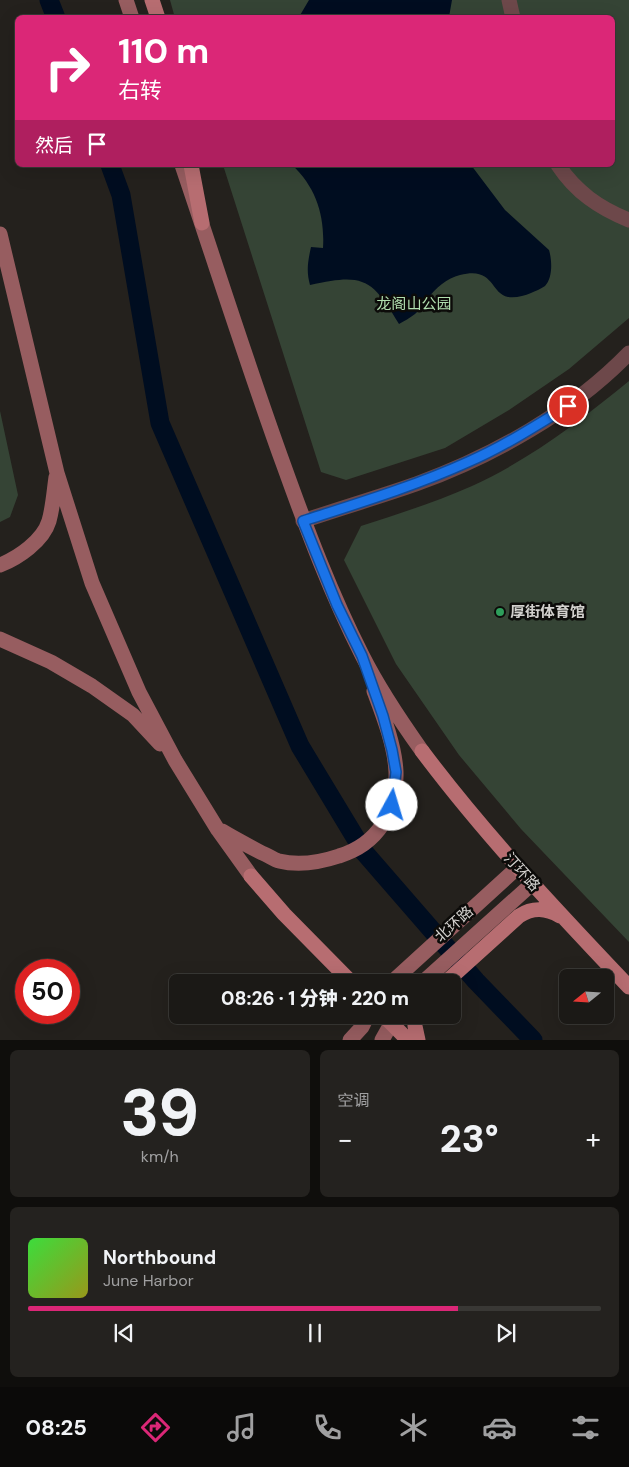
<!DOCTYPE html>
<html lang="zh">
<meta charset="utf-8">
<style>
:root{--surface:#1b1916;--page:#24221f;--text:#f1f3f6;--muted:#a0a0a1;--line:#393835;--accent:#db2777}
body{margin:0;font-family:"DM Sans","Noto Sans SC",sans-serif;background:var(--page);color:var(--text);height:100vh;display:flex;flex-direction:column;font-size:19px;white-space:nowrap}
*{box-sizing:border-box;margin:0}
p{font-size:16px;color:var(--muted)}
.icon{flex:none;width:28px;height:28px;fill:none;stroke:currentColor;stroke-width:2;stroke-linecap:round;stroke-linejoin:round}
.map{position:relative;height:1040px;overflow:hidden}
.details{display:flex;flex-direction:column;gap:10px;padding:10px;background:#0f0e0c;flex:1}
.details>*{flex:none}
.hud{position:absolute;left:15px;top:15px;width:600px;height:152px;border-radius:8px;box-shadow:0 5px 20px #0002,0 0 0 1px var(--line);background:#db2777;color:#fff;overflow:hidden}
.needle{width:32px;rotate:252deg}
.tools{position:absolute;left:559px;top:969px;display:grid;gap:10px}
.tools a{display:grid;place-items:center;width:55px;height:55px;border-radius:8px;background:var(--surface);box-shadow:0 5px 20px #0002,0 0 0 1px var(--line);font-size:25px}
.speed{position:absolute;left:15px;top:959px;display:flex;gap:10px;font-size:25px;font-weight:700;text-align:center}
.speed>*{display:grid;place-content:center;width:65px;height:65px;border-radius:50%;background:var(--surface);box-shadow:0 5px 20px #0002,0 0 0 1px var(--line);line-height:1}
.speed .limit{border:8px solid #d22;background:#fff;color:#111}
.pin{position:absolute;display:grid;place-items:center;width:42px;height:42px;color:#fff;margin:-21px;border:2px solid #fff;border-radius:50%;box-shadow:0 1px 5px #0007}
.me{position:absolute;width:55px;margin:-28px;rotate:6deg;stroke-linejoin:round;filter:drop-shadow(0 0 4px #0008)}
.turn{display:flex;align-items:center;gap:18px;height:105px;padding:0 20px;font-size:22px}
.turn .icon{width:65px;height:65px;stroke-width:2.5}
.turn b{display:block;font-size:35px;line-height:42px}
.then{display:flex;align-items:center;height:48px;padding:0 20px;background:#0003;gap:10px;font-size:19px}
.big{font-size:38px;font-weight:800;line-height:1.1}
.details .tile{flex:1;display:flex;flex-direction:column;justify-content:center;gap:8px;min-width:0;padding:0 18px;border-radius:8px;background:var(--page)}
.details .dial{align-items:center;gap:0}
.dial b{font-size:65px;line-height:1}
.song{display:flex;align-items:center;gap:15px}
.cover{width:60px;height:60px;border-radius:8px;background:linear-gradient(135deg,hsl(120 70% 55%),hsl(60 70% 35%))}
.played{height:5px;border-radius:2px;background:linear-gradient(90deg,var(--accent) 75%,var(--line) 75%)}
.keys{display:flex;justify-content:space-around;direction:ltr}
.heat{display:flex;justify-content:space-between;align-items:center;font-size:28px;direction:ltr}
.details .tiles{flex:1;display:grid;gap:10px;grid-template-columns:1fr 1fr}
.tile:last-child{grid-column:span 2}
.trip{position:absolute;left:169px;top:974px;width:292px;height:50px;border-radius:8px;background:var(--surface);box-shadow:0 5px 20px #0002,0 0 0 1px var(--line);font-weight:800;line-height:50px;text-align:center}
.menu{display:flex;height:80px;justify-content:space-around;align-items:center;background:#0b0a09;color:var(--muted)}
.menu .icon{width:35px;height:35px}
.menu .on{color:var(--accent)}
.menu b{font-size:22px;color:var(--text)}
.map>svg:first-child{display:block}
.green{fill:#354435}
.water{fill:#000d20}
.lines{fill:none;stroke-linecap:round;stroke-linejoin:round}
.canal{stroke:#000d20;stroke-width:19}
.street{stroke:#6d484a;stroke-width:15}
.secondary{stroke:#975d60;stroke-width:15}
.primary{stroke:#b76d71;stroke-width:15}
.route-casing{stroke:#114b97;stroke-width:12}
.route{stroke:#1a73e8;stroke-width:9}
.leisure-dot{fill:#2e9e5b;stroke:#0c0b09;stroke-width:2}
.labels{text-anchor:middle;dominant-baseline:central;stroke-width:5;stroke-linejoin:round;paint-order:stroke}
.park-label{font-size:15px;fill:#b1dfaf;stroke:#0c0b09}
.poi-label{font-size:15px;font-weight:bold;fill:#d3d1ce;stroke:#0c0b09;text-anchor:start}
.street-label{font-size:15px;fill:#d3d1ce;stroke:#0c0b09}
</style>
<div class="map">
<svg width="629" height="1040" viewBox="0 0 629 1040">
<rect width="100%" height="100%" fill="#24211d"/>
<path class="green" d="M170 0H629V318L569 369 509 410 445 448 346 480 321 472 223 165H612V18H175Z
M629 381V942L521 829 459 755 396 664 344 560 361 526C398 514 436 502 472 486 529 460 580 421 629 381Z
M0 411 18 495 10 517 0 522Z"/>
<path class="water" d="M309 0H452L449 17H299Z
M292 165H471L505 210 549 250C552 260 553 278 545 286 541 289 535 291 531 293 524 296 516 298 508 297 490 293 494 266 460 275 447 278 436 288 427 299 423 304 420 310 415 314 410 318 404 321 399 324 372 278 363 273 310 285 306 271 308 261 311 247L323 248C325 216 316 187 292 165Z"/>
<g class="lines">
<path class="canal" d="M49 0 56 18
M110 165 121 195 160 423 300 746 364 852 476 981 533 1040"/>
<path class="street" d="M509 0 513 18
M558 165C576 192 599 208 629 220
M303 521C341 508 379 497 416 484 493 456 572 412 629 353"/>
<path class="secondary" d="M126 0 132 18
M182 165C216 265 248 367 284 466 307 530 331 594 362 655 379 689 400 720 422 751
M0 234 57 473 92 583 139 692 175 760 218 830 251 876
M0 565C18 558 43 541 49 521 53 507 54 491 56 477
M0 639 51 662 92 686 133 715 160 744
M222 831C235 839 249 846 262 853 268 855 274 860 279 861 299 866 321 862 339 856 378 844 397 812 396 772 395 746 383 715 374 691
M392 982 518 867
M423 982 533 883
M350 1040 362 1027 368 1015
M382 1040 396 1015"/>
<path class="primary" d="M152 0 158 18
M191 165 202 223
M422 751C485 835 557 911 629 987
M251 876 284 914 351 982
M446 982 519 916C533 907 546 908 560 916
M383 1015 408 1040
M415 1015V1026L418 1040"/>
</g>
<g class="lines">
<defs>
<path id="route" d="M392 805 396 772 392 750 383 716 362 656 337 605 303 521C359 503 415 486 468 462 503 447 535 426 568 406"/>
</defs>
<use href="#route" class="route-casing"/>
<use href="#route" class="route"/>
</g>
<circle class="leisure-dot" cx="500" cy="612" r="5"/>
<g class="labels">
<g class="park-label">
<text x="414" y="304">龙阁山公园</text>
</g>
<g class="poi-label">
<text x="510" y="612">厚街体育馆</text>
</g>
<g class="street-label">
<text transform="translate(522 872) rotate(48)">汀环路</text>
<text transform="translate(454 924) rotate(-42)">北环路</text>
</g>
</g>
</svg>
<div class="tools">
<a><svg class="needle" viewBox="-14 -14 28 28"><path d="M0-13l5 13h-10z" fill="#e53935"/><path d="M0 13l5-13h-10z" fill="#a0a0a1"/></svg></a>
</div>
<div class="speed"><div class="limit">50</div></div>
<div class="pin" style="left:568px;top:406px;background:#d93025"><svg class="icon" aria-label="arrive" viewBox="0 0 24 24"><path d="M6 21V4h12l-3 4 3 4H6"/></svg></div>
<svg class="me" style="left:392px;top:805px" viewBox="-20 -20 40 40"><circle r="19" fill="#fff"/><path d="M0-13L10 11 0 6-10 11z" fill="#1a73e8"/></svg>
<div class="trip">08:26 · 1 分钟 · 220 m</div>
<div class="hud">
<div class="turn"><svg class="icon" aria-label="right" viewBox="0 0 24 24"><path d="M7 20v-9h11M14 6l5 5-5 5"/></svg><div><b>110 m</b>右转</div></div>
<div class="then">然后<svg class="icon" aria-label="arrive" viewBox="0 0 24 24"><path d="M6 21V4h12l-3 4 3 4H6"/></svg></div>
</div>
</div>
<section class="details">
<div class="tiles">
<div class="tile dial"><b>39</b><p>km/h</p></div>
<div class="tile"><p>空调</p>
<div class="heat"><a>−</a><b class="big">23°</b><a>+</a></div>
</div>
<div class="tile">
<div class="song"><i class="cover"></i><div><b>Northbound</b><p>June Harbor</p></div></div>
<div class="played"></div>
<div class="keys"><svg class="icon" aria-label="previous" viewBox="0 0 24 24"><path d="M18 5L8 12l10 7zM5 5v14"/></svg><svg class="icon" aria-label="pause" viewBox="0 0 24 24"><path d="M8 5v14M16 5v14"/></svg><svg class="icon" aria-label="next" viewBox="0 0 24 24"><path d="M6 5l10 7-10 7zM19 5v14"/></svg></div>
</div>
</div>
</section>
<nav class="menu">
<b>08:25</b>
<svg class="icon on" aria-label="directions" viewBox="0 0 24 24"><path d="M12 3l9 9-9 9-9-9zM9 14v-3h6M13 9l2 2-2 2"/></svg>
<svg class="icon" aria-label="music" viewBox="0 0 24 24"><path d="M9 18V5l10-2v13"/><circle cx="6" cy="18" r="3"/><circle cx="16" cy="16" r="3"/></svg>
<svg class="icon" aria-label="phone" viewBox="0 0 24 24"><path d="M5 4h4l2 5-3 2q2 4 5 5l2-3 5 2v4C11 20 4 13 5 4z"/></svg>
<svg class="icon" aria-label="climate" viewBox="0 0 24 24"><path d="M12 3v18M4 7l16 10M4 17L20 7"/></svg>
<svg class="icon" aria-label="car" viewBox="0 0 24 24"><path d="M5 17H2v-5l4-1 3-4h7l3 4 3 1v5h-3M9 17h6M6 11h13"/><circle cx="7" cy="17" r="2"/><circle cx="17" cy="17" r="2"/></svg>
<svg class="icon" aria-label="filters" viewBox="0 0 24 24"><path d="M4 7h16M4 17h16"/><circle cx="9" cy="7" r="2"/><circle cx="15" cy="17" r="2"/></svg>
</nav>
